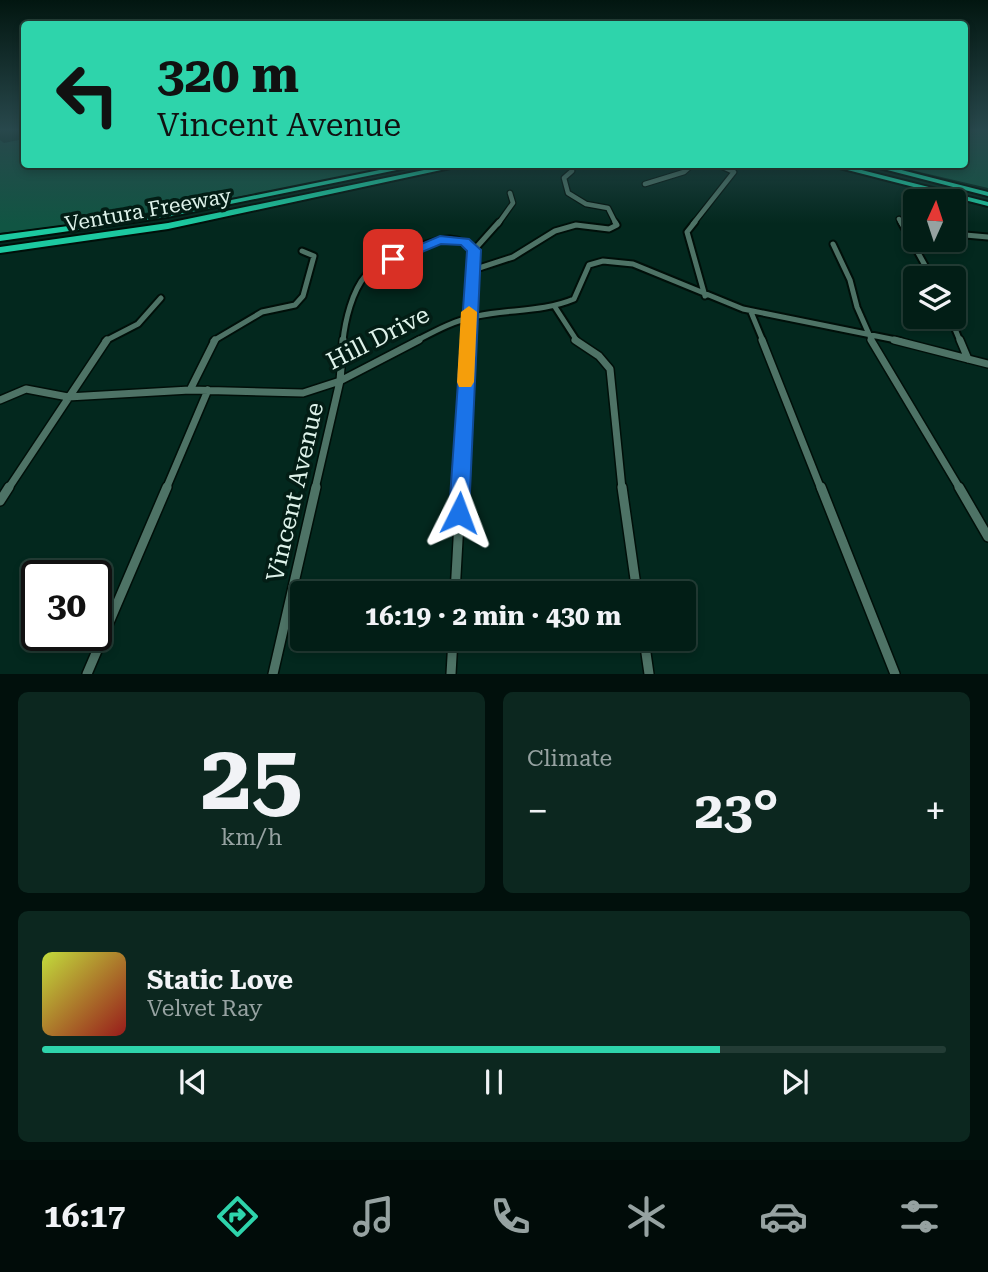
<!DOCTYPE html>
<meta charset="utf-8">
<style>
:root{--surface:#021e16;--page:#0c271f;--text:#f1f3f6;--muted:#96a2a1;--line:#233c35;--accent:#2ed4ab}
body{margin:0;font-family:"Roboto Serif",serif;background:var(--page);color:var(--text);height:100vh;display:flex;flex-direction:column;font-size:26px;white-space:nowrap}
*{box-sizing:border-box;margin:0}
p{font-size:23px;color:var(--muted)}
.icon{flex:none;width:38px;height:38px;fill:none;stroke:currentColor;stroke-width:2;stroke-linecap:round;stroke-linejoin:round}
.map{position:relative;height:674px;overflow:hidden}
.drawer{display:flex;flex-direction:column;gap:18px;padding:18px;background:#01100c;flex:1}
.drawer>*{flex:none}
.banner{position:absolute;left:21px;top:21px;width:947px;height:147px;border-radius:7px;box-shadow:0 4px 10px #0003,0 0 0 2px var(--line);background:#2ed4ab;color:#111;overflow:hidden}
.needle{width:46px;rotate:3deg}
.tools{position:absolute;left:903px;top:189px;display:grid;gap:14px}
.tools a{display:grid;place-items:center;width:63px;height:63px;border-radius:7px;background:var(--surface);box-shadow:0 4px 10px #0003,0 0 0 2px var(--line);font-size:35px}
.speed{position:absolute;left:21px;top:560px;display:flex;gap:14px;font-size:35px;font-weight:700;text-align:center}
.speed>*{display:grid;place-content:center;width:91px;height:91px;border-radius:50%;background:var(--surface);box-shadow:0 4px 10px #0003,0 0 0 2px var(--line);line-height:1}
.speed .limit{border:4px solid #111;border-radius:10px;background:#fff;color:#111}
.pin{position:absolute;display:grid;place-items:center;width:60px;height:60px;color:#fff;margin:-30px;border-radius:14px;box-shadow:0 4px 10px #0006}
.me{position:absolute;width:77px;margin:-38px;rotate:3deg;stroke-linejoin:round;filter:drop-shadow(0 0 5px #0008)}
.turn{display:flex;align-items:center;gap:24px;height:147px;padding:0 21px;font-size:32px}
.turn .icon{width:91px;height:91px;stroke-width:2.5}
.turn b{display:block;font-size:49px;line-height:60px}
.big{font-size:52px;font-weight:700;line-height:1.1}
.drawer .card{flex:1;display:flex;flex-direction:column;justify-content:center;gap:10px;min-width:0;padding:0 24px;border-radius:10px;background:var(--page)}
.drawer .dial{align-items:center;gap:0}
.dial b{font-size:91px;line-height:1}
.song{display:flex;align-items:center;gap:21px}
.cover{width:84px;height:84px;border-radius:10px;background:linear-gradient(135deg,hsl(70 70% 55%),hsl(0 70% 35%))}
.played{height:7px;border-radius:4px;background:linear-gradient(90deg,var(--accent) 75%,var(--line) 75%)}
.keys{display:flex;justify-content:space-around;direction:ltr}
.heat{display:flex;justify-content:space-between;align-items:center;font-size:38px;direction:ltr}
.drawer .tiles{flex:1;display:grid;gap:18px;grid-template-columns:1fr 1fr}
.card:last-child{grid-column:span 2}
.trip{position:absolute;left:290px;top:581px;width:406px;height:70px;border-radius:7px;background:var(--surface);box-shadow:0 4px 10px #0003,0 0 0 2px var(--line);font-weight:700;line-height:70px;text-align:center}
.tabs{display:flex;height:112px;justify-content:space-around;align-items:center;background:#010c09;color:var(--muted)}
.tabs .icon{width:49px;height:49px}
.tabs .on{color:var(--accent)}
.tabs b{font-size:32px;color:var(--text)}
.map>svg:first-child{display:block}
.green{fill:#115543}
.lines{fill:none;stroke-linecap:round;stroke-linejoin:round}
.street-far3-casing{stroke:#000f09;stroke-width:7}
.street-far2-casing{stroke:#000f09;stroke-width:9}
.street-far1-casing{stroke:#000f09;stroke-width:10}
.street-casing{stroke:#000f09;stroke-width:12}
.highway-casing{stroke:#000f09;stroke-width:4}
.street-far3{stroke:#4e7366;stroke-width:4.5}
.street-far2{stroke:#4e7366;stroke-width:5}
.street-far1{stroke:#4e7366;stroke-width:7}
.street{stroke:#4e7366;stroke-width:9}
.highway{fill:#1cc9a0;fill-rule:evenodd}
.route{fill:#1a73e8;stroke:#114b97;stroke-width:2}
.slow{fill:#f59e0b}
.labels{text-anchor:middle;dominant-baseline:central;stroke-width:7;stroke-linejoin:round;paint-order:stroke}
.far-street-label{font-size:21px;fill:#def2ea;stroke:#031d15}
.street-label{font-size:24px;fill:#def2ea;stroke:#031d15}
</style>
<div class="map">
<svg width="988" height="674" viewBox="0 0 988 674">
<rect width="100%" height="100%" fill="#03281e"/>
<path class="green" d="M964 129H988V188L890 165 964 164Z
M24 139V164L402 165C268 192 135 218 0 233V140L4 143Z"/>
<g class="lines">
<defs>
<path id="street-far3" d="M572 171 564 178 568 193 586 204 608 208 616 224
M645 184 684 172 693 164
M899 219 902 224
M498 224 513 203 510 193
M693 224 734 172 716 164"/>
<path id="street-far2" d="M695 222 687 232 705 296
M901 222 932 278
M954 234 988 237
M833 244 850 280 857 307 872 341
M473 270 513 257 555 231 576 225 609 229 617 225 615 222
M555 307 577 341
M751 312 763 341
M950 317 960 341
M105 341 138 324 161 298
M213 341 262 312 295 305 303 296 314 256 302 251
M343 341C345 321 352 291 366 275 376 263 434 238 450 239 460 240 467 243 474 250
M416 341C435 331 455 320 477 316 510 309 543 312 574 299L589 265 603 261 633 264 743 309 901 341
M469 341 474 250 499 222"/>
<path id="street-far1" d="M575 340 599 356 610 369 622 489
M762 340 821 489
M871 340 960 489
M894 340 988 364
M960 340 968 359
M190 390 215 340
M0 400 26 389 68 397 190 390 303 393 340 381 419 340
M8 489 107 340
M166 489 208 390
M315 489 340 381 343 340
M461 489 469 340"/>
<path id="street" d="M622 487 637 593
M821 487 895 674
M959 487 988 537
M0 501 9 487
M455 593 461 487
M644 639 649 674
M87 674 167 487
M273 674 316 487
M451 674 453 639"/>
<path id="highway" d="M409 164H426L167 217 0 241V235L167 213Z
M453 164H469L168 229 0 253V247L168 223Z
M824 164H838L988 202V206Z
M864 164H878L988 192V196Z"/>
</defs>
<use href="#street-far3" class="street-far3-casing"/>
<use href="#street-far2" class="street-far2-casing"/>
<use href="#street-far1" class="street-far1-casing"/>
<use href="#street" class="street-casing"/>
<use href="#highway" class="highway-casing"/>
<use href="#street-far3" class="street-far3"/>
<use href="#street-far2" class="street-far2"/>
<use href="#street-far1" class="street-far1"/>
<use href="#street" class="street"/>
<use href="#highway" class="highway"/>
</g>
<linearGradient id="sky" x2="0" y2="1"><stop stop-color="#021610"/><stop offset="0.58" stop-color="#28484c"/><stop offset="1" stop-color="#28484c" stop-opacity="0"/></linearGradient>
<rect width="988" height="224" fill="url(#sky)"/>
<path class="route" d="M440 236 469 239 481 250 469 513 466 520 459 523 452 520 449 513 467 251 461 245 441 244 398 262 393 263 386 259Z"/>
<path class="slow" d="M469 306 477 312 474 382 471 387H459L457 382 461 312Z"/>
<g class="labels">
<g class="far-street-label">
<text transform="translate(148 210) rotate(-10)">Ventura Freeway</text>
</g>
<g class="street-label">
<text transform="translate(378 338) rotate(-27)">Hill Drive</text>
<text transform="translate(295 492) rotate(-77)">Vincent Avenue</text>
</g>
</g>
</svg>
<div class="tools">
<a><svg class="needle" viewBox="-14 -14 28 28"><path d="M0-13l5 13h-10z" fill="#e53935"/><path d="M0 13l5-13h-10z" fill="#96a2a1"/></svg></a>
<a><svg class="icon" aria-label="layers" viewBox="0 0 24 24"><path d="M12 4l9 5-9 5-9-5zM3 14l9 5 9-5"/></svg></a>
</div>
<div class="speed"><div class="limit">30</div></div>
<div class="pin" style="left:393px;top:259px;background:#d93025"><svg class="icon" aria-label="arrive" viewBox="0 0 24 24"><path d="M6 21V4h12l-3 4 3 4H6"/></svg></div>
<svg class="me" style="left:459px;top:513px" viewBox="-20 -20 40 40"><path d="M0-17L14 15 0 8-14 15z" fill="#1a73e8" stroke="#fff" stroke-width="4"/></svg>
<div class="trip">16:19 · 2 min · 430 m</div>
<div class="banner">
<div class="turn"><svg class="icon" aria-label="left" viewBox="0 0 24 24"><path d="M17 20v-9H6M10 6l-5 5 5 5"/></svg><div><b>320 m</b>Vincent Avenue</div></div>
</div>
</div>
<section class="drawer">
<div class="tiles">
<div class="card dial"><b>25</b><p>km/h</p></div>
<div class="card"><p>Climate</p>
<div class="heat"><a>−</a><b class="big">23°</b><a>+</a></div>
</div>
<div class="card">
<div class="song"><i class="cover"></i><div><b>Static Love</b><p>Velvet Ray</p></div></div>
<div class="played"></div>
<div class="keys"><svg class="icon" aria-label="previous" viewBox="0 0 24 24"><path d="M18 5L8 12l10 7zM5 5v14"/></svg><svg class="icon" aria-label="pause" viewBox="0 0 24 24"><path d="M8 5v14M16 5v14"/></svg><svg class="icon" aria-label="next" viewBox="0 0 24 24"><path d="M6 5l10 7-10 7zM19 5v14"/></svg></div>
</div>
</div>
</section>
<nav class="tabs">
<b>16:17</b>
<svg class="icon on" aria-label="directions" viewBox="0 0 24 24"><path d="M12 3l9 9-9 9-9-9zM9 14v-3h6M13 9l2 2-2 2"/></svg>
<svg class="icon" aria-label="music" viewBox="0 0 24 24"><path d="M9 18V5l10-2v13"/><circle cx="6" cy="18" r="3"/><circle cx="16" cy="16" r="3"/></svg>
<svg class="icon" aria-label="phone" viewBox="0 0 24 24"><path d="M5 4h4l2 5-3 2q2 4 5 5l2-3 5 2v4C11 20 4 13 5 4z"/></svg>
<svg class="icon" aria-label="climate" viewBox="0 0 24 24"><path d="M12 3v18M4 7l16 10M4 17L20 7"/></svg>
<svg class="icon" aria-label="car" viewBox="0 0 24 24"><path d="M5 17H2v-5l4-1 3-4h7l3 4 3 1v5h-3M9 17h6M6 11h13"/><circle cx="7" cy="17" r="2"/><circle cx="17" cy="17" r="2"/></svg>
<svg class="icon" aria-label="filters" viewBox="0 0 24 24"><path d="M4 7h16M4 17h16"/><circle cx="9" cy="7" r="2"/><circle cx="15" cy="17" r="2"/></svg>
</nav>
